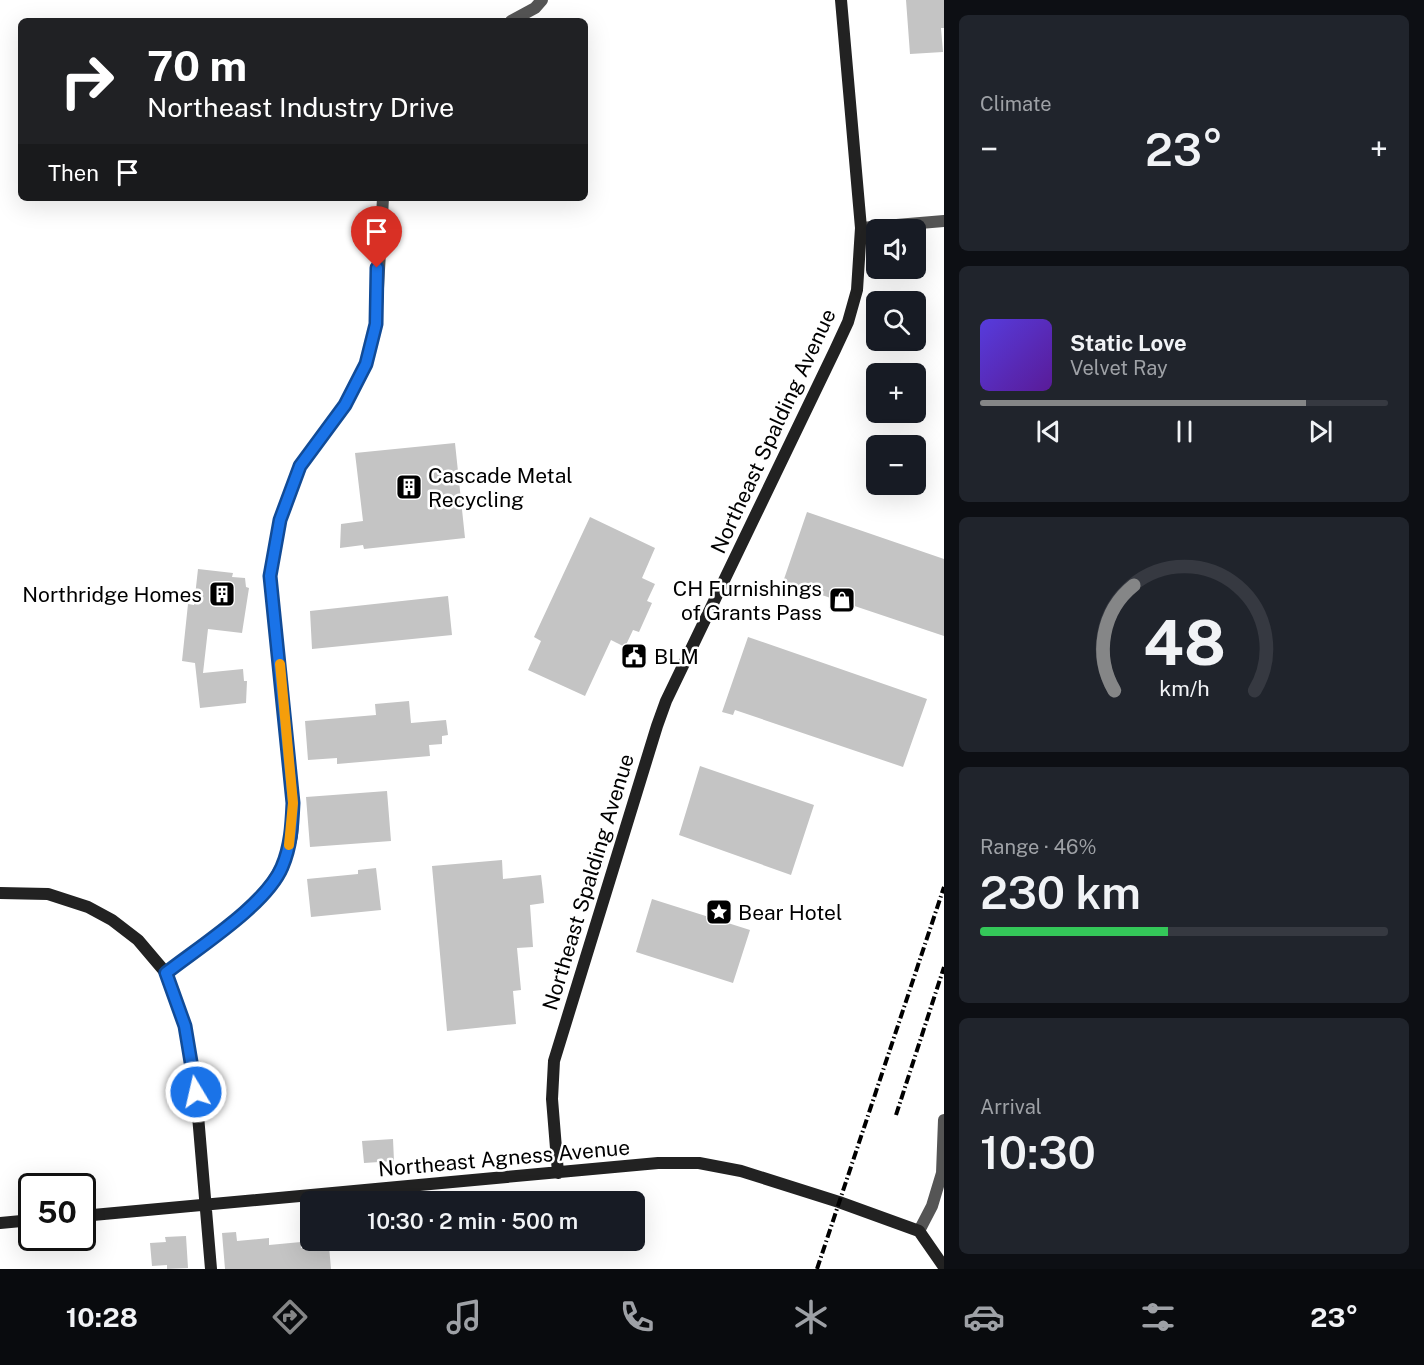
<!DOCTYPE html>
<meta charset="utf-8">
<style>
:root{--surface:#171b24;--page:#20242c;--text:#f1f3f6;--muted:#9ea1a6;--line:#363941;--accent:#858687}
body{margin:0;font-family:"Public Sans",sans-serif;background:var(--page);color:var(--text);height:100vh;display:flex;flex-direction:column;font-size:22px;white-space:nowrap}
*{box-sizing:border-box;margin:0}
p{font-size:20px;color:var(--muted)}
.icon{flex:none;width:33px;height:33px;fill:none;stroke:currentColor;stroke-width:2;stroke-linecap:round;stroke-linejoin:round}
.map{position:relative;flex:1;overflow:hidden}
.side{display:flex;flex-direction:column;gap:15px;padding:15px;background:#0d0f14;width:480px}
.side>*{flex:none}
.guide{position:absolute;left:18px;top:18px;width:570px;height:183px;border-radius:9px;box-shadow:0 6px 24px #0002;background:#202124;color:#fff;overflow:hidden}
.controls{position:absolute;left:866px;top:219px;display:grid;gap:12px}
.controls a{display:grid;place-items:center;width:60px;height:60px;border-radius:9px;background:var(--surface);box-shadow:0 6px 24px #0002;font-size:30px}
.speed{position:absolute;left:18px;top:1173px;display:flex;gap:12px;font-size:30px;font-weight:700;text-align:center}
.speed>*{display:grid;place-content:center;width:78px;height:78px;border-radius:50%;background:var(--surface);box-shadow:0 6px 24px #0002;line-height:1}
.speed .limit{border:3px solid #111;border-radius:9px;background:#fff;color:#111}
.pin{position:absolute;display:grid;place-items:center;width:51px;height:51px;color:#fff;margin:-62px -26px;border-radius:50% 50% 50% 0;rotate:-45deg;box-shadow:0 0 6px #0007}
.pin .icon{rotate:45deg}
.me{position:absolute;width:66px;margin:-33px;rotate:351deg;stroke-linejoin:round;filter:drop-shadow(0 0 4px #0008)}
.turn{display:flex;align-items:center;gap:21px;height:126px;padding:0 30px;font-size:27px}
.turn .icon{width:78px;height:78px;stroke-width:2.5}
.turn b{display:block;font-size:42px;line-height:51px}
.then{display:flex;align-items:center;height:57px;padding:0 30px;background:#0003;gap:12px;font-size:22px}
.big{font-size:45px;font-weight:600;line-height:1.1}
.side .card{flex:1;display:flex;flex-direction:column;justify-content:center;gap:9px;min-width:0;padding:0 21px;border-radius:9px;background:var(--page)}
.side .dial{align-items:center;gap:0}
.dial svg{height:156px;overflow:visible;fill:none;stroke:var(--line);stroke-width:7;stroke-linecap:round;text-anchor:middle}
.dial text{fill:var(--text);stroke:none}
.song{display:flex;align-items:center;gap:18px}
.cover{width:72px;height:72px;border-radius:9px;background:linear-gradient(135deg,hsl(250 70% 55%),hsl(270 70% 35%))}
.played{height:6px;border-radius:3px;background:linear-gradient(90deg,var(--accent) 80%,var(--line) 80%)}
.keys{display:flex;justify-content:space-around;direction:ltr}
.heat{display:flex;justify-content:space-between;align-items:center;font-size:33px;direction:ltr}
.charge{height:9px;border-radius:4px;background:linear-gradient(90deg,#34c759 46%,var(--line) 0)}
.trip{position:absolute;left:300px;top:1191px;width:345px;height:60px;border-radius:9px;background:var(--surface);box-shadow:0 6px 24px #0002;font-weight:600;line-height:60px;text-align:center}
.menu{display:flex;height:96px;justify-content:space-around;align-items:center;background:#090b0e;color:var(--muted)}
.menu .icon{width:42px;height:42px}
.menu .selected{color:var(--accent)}
.menu b{font-size:27px;color:var(--text)}
main{display:flex;flex:1;min-height:0}
.map>svg:first-child{display:block}
.building{fill:#c4c4c4}
.lines{fill:none;stroke-linecap:round;stroke-linejoin:round}
.street{stroke:#555;stroke-width:12}
.secondary{stroke:#222;stroke-width:12}
.rail{stroke:#000;stroke-width:4;stroke-dasharray:9 3 1.5 3;stroke-linecap:butt}
.route-casing{stroke:#114b97;stroke-width:15}
.route{stroke:#1a73e8;stroke-width:10}
.slow{stroke:#f59e0b;stroke-width:10}
.labels{text-anchor:middle;dominant-baseline:central;stroke-width:5;stroke-linejoin:round;paint-order:stroke}
.street-label{font-size:21px;fill:#000;stroke:#fff}
.poi-label{font-size:21px;fill:#000;stroke:#fff;text-anchor:start}
</style>
<main>
<div class="map">
<svg width="944" height="1269" viewBox="0 0 944 1269">
<rect width="100%" height="100%" fill="#fff"/>
<path class="building" d="M906 0H944V28H941L943 52 910 54Z
M455 443 465 538 364 549 363 545 340 548 341 524 363 521 355 453Z
M807 512 944 559V636L783 582Z
M590 517 655 548 642 578 655 584 647 601 652 603 639 632 633 630 625 647 611 640 585 696 528 670 541 641 534 637Z
M198 569 233 573 232 577 245 578 246 587 249 588 242 633 208 629 203 673 243 669 244 681H247L246 703 200 708 195 663 182 661 188 604 194 605Z
M448 596 452 635 312 649 310 611Z
M748 637 927 699 903 767 735 710 733 715 722 712Z
M409 701 411 723 446 720 448 735 442 736V744L429 745 430 756 337 764V758L308 760 305 721 376 715 375 704Z
M700 766 814 805 791 875 679 835Z
M387 791 391 841 310 847 306 797Z
M502 860 503 879 541 875 543 892 544 903 530 905 533 947 517 948 521 990 513 991 516 1024 447 1031 432 866Z
M376 868 381 910 311 917 307 879 358 874V870Z
M652 899 750 930 733 983 636 952Z
M393 1139 394 1161 364 1163 362 1141Z
M236 1232 237 1241 269 1238V1245L301 1242V1248L329 1246 331 1269H225L222 1233Z
M186 1236 188 1268 167 1269V1265L152 1266 150 1243 166 1242 165 1237Z"/>
<g class="lines">
<path class="street" d="M511 21 535 8 542 0
M861 228 944 221
M166 973C213 937 277 902 291 840 294 829 292 815 293 803L270 576 280 520 300 466 345 405 366 364 376 324 383 198
M919 1231 932 1206 942 1173 944 1120"/>
<path class="secondary" d="M0 893 48 894 88 907 112 920 138 940 166 973 185 1026 196 1092 211 1269
M558 1173 552 1099 554 1061 657 726 666 701 835 350 848 322 857 290 861 228 841 0
M82 1216 658 1163H699L741 1171 839 1202 919 1231 944 1267
M0 1223 32 1220"/>
<path class="rail" d="M896 1115 944 967
M817 1269 944 887"/>
</g>
<g class="lines">
<defs>
<path id="route" d="M196 1092 185 1026 166 973C199 947 266 905 282 867 291 846 292 825 293 803L270 576 280 520 300 466 345 405 366 364 376 324 377 268"/>
</defs>
<use href="#route" class="route-casing"/>
<use href="#route" class="route"/>
<path class="slow" d="M280 664 293 803 289 845"/>
</g>
<defs>
<symbol id="building-square" viewBox="-11 -11 22 22"><rect x="-9" y="-9" width="18" height="18" rx="4" fill="#000" stroke="#fff"/><path d="M-4-6H4V6H1V3H-1V6H-4ZM-2.5-4.3h1.7v1.8h-1.7ZM.8-4.3h1.7v1.8H.8ZM-2.5-1h1.7V.8h-1.7ZM.8-1h1.7V.8H.8Z" fill="#fff"/></symbol>
<symbol id="shop-square" viewBox="-11 -11 22 22"><rect x="-9" y="-9" width="18" height="18" rx="4" fill="#000" stroke="#fff"/><path d="M-5-2.5h2.3a2.7 3.5 0 0 1 5.4 0H5L5.5 6h-11ZM-1.5-2.5h3a1.5 2.3 0 0 0-3 0Z" fill="#fff"/></symbol>
<symbol id="civic-square" viewBox="-11 -11 22 22"><rect x="-9" y="-9" width="18" height="18" rx="4" fill="#000" stroke="#fff"/><path d="M-.6-6.5H3V-4.5H.6V-3L4-1V1h2V6H-6V1h2V-1L-.6-3ZM-1.2 2.5V6h2.4V2.5Z" fill="#fff"/></symbol>
<symbol id="sight-square" viewBox="-11 -11 22 22"><rect x="-9" y="-9" width="18" height="18" rx="4" fill="#000" stroke="#fff"/><path d="M0-6L1.8-2.2L6-1.7L2.9 1.2L3.7 5.4L0 3.3L-3.7 5.4L-2.9 1.2L-6-1.7L-1.8-2.2Z" fill="#fff"/></symbol>
</defs>
<g fill-rule="evenodd">
<use href="#building-square" x="394" y="472" width="30" height="30"/>
<use href="#building-square" x="207" y="579" width="30" height="30"/>
<use href="#shop-square" x="827" y="585" width="30" height="30"/>
<use href="#civic-square" x="619" y="641" width="30" height="30"/>
<use href="#sight-square" x="704" y="897" width="30" height="30"/>
</g>
<g class="labels">
<g class="street-label">
<text transform="translate(773 431) rotate(-65)">Northeast Spalding Avenue</text>
<text transform="translate(588 882) rotate(-73)">Northeast Spalding Avenue</text>
<text transform="translate(504 1158) rotate(-5)">Northeast Agness Avenue</text>
</g>
<g class="poi-label">
<text x="428" y="475">Cascade Metal<tspan x="428" dy="24">Recycling</tspan></text>
<text x="822" y="588" text-anchor="end">CH Furnishings<tspan x="822" dy="24">of Grants Pass</tspan></text>
<text x="202" y="594" text-anchor="end">Northridge Homes</text>
<text x="654" y="656">BLM</text>
<text x="738" y="912">Bear Hotel</text>
</g>
</g>
</svg>
<div class="controls">
<a><svg class="icon" aria-label="sound" viewBox="0 0 24 24"><path d="M4 9h4l5-4v14l-5-4H4zM17 9q2 3 0 6"/></svg></a>
<a><svg class="icon" aria-label="search" viewBox="0 0 24 24"><circle cx="10" cy="10" r="6"/><path d="M15 15l6 6"/></svg></a>
<a>+</a>
<a>−</a>
</div>
<div class="speed"><div class="limit">50</div></div>
<div class="pin" style="left:377px;top:268px;background:#d93025"><svg class="icon" aria-label="arrive" viewBox="0 0 24 24"><path d="M6 21V4h12l-3 4 3 4H6"/></svg></div>
<svg class="me" style="left:196px;top:1092px" viewBox="-20 -20 40 40"><circle r="17" fill="#1a73e8" stroke="#fff" stroke-width="3"/><path d="M0-11L8 9 0 5-8 9z" fill="#fff"/></svg>
<div class="trip">10:30 · 2 min · 500 m</div>
<div class="guide">
<div class="turn"><svg class="icon" aria-label="right" viewBox="0 0 24 24"><path d="M7 20v-9h11M14 6l5 5-5 5"/></svg><div><b>70 m</b>Northeast Industry Drive</div></div>
<div class="then">Then<svg class="icon" aria-label="arrive" viewBox="0 0 24 24"><path d="M6 21V4h12l-3 4 3 4H6"/></svg></div>
</div>
</div>
<section class="side">
<div class="card"><p>Climate</p>
<div class="heat"><a>−</a><b class="big">23°</b><a>+</a></div>
</div>
<div class="card">
<div class="song"><i class="cover"></i><div><b>Static Love</b><p>Velvet Ray</p></div></div>
<div class="played"></div>
<div class="keys"><svg class="icon" aria-label="previous" viewBox="0 0 24 24"><path d="M18 5L8 12l10 7zM5 5v14"/></svg><svg class="icon" aria-label="pause" viewBox="0 0 24 24"><path d="M8 5v14M16 5v14"/></svg><svg class="icon" aria-label="next" viewBox="0 0 24 24"><path d="M6 5l10 7-10 7zM19 5v14"/></svg></div>
</div>
<div class="card dial"><svg viewBox="0 0 100 80">
<path d="M14 69A42 42 0 1 1 86 69"/>
<path d="M14 69A42 42 0 0 1 24 15" stroke="#858687"/>
<text x="50" y="56" font-size="32" font-weight="700">48</text>
<text x="50" y="72" font-size="11">km/h</text>
</svg></div>
<div class="card"><p>Range · 46%</p><b class="big">230 km</b><div class="charge"></div></div>
<div class="card"><p>Arrival</p><b class="big">10:30</b></div>
</section>
</main>
<nav class="menu">
<b>10:28</b>
<svg class="icon selected" aria-label="directions" viewBox="0 0 24 24"><path d="M12 3l9 9-9 9-9-9zM9 14v-3h6M13 9l2 2-2 2"/></svg>
<svg class="icon" aria-label="music" viewBox="0 0 24 24"><path d="M9 18V5l10-2v13"/><circle cx="6" cy="18" r="3"/><circle cx="16" cy="16" r="3"/></svg>
<svg class="icon" aria-label="phone" viewBox="0 0 24 24"><path d="M5 4h4l2 5-3 2q2 4 5 5l2-3 5 2v4C11 20 4 13 5 4z"/></svg>
<svg class="icon" aria-label="climate" viewBox="0 0 24 24"><path d="M12 3v18M4 7l16 10M4 17L20 7"/></svg>
<svg class="icon" aria-label="car" viewBox="0 0 24 24"><path d="M5 17H2v-5l4-1 3-4h7l3 4 3 1v5h-3M9 17h6M6 11h13"/><circle cx="7" cy="17" r="2"/><circle cx="17" cy="17" r="2"/></svg>
<svg class="icon" aria-label="filters" viewBox="0 0 24 24"><path d="M4 7h16M4 17h16"/><circle cx="9" cy="7" r="2"/><circle cx="15" cy="17" r="2"/></svg>
<b>23°</b>
</nav>
